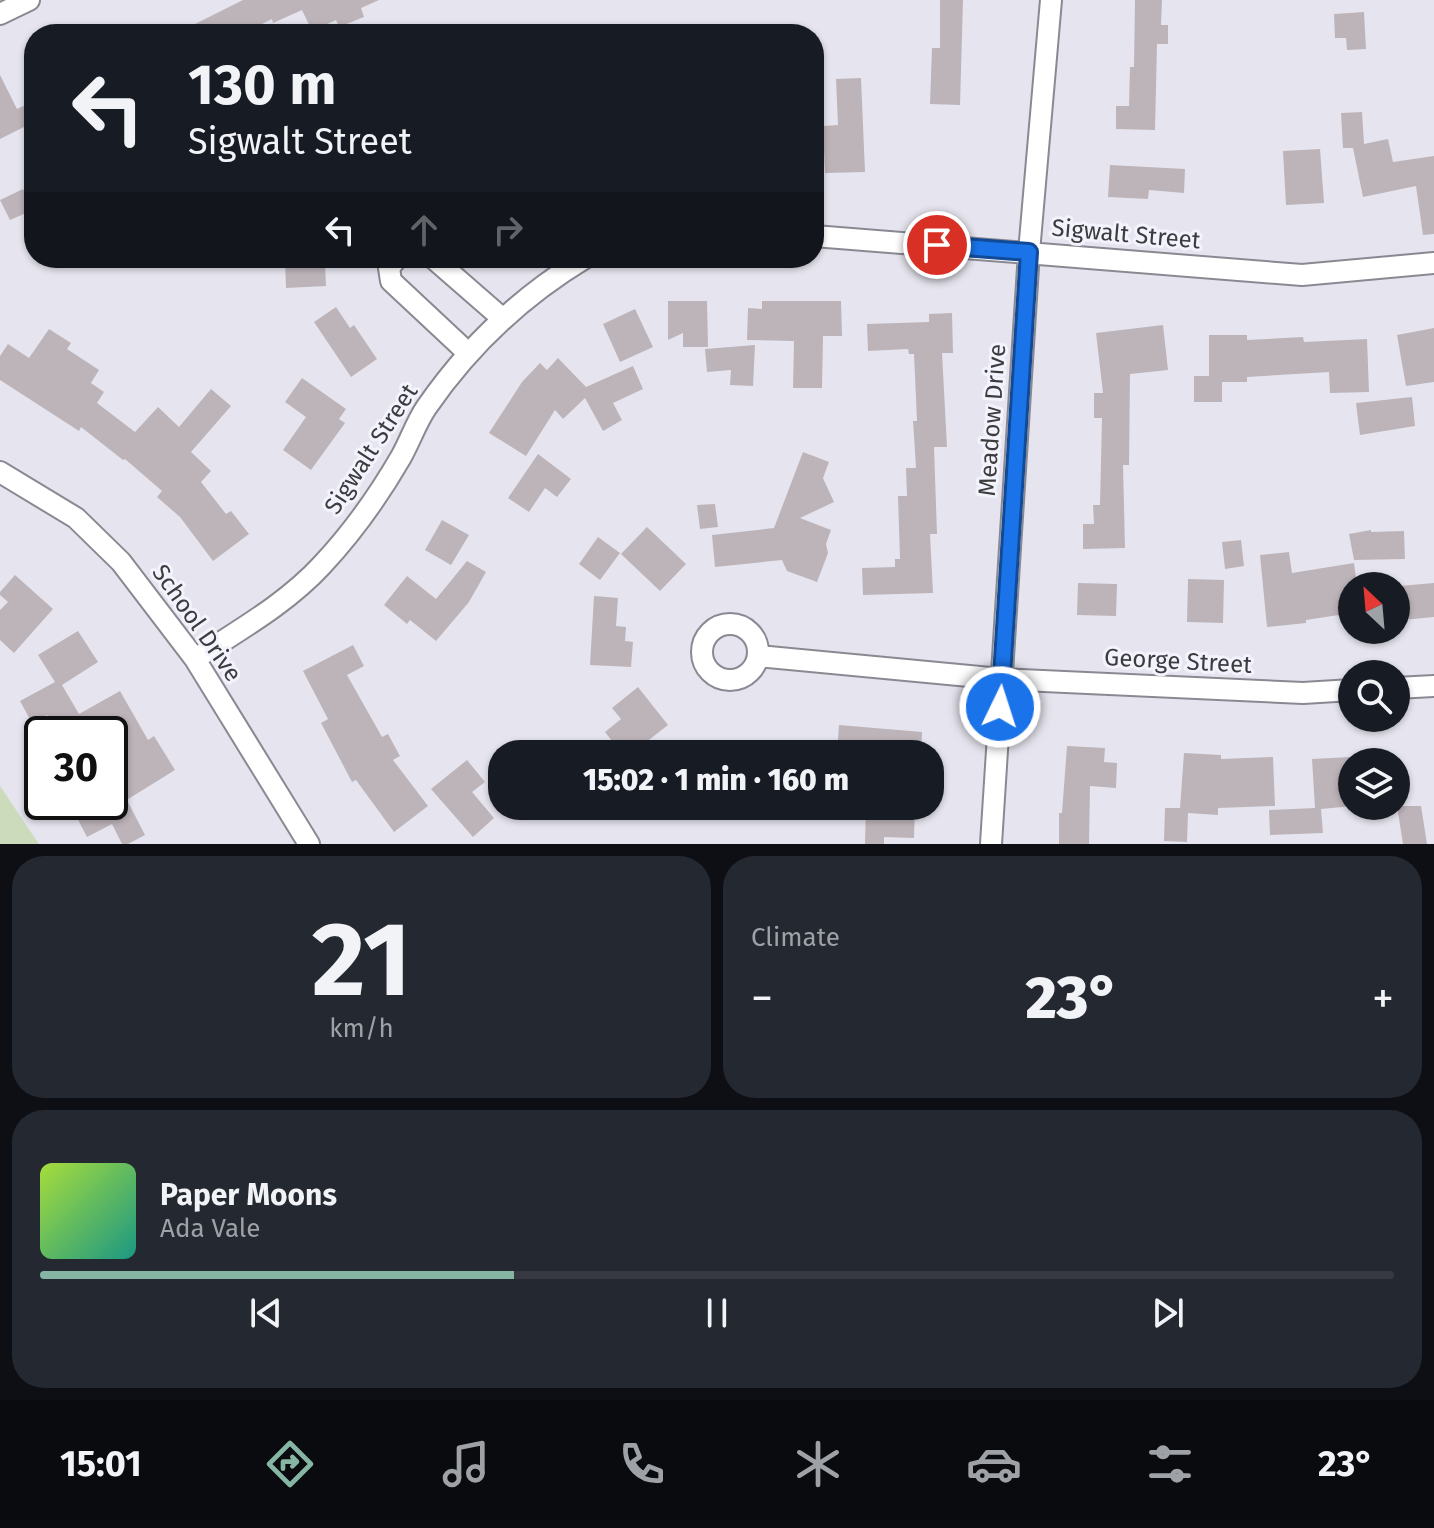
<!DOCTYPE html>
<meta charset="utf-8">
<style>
:root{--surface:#171b24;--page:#242831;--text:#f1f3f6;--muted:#9ea1a6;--line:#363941;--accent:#86b5a3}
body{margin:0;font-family:"Fira Sans",sans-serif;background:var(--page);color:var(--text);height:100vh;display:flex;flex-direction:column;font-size:30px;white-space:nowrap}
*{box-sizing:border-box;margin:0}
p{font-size:26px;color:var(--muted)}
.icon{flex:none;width:44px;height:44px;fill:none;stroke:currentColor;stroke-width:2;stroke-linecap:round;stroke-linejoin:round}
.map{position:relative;height:844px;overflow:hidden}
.details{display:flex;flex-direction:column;gap:12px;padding:12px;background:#0d0f14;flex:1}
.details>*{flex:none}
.hud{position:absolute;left:24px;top:24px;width:800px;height:244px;border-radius:32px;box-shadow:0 2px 6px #0004;background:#171b24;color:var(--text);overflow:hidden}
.needle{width:52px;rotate:334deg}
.tools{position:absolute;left:1338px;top:572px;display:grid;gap:16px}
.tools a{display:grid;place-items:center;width:72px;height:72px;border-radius:50%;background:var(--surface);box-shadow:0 2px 6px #0004;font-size:40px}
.speed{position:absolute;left:24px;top:716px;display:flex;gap:16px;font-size:40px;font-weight:700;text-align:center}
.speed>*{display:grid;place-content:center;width:104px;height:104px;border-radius:50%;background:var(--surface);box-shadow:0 2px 6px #0004;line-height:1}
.speed .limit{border:4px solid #111;border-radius:12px;background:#fff;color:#111}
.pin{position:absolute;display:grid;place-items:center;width:68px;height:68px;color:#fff;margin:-34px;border:4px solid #fff;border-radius:50%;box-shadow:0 2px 8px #0007}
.me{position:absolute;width:88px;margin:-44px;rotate:4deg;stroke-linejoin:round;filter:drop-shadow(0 0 6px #0008)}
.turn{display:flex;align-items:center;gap:28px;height:168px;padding:0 32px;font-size:36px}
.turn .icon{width:104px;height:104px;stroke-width:2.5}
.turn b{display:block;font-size:56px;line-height:68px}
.lanes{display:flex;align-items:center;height:76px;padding:0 32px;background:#0003;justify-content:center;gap:40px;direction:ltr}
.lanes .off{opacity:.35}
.big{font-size:60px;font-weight:800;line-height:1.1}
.details .widget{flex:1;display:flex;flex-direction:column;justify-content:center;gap:12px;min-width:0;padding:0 28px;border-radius:32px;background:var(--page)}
.details .dial{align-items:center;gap:0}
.dial b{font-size:104px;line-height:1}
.song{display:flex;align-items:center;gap:24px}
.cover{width:96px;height:96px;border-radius:12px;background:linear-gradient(135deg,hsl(80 70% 55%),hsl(170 70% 35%))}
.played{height:8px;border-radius:4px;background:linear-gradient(90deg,var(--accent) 35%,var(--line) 35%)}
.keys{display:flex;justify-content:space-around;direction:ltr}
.heat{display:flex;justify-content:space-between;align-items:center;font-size:44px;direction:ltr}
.details .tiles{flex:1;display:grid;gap:12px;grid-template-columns:1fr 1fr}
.widget:last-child{grid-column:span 2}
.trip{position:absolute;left:488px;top:740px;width:456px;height:80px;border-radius:32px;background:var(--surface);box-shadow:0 2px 6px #0004;font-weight:800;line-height:80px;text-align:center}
.dock{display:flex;height:128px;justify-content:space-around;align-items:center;background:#090b0e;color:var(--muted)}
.dock .icon{width:56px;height:56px}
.dock .on{color:var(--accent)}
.dock b{font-size:36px;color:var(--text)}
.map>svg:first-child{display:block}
.green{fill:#ccdbbc}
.building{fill:#bdb4b9}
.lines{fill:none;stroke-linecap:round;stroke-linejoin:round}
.minor-casing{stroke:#8a8992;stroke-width:24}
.minor{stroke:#fff;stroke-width:20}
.route-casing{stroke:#114b97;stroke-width:20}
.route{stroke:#1a73e8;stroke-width:14}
.labels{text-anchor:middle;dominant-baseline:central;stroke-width:6;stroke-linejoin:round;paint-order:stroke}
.street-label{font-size:24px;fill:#3c3c3f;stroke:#f3f3fd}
</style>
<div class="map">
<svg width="1434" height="844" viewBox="0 0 1434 844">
<rect width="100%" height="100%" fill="#e6e5ef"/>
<path class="green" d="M0 786 39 844H0Z"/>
<path class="building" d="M243 0H379L361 8 364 17 339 27 336 20 312 31 302 10 273 23 272 19 242 34H175Z
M940 0H963L960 105 930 104 932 48H940Z
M1135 0H1162L1161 25H1168V44H1157L1155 130 1116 129V106H1129L1130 67H1134Z
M1364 12 1366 49 1347 50 1346 38H1335L1334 14Z
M0 75 17 109 34 101V122L0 139Z
M861 78 865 172 825 173 823 126 838 125 836 79Z
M1362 112 1364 144 1388 139 1393 162 1434 156V234L1423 235 1416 186 1363 197 1353 148H1343L1341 113Z
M1320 149 1324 203 1286 205 1283 151Z
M1110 165 1185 169 1184 193 1149 190 1148 199 1108 197Z
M23 189 33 210 10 220 0 200Z
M285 258H316V262H325L326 286 286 288Z
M668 301H707L708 347H683V333L668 340Z
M762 301H841L842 336H823L822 388H793L794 341 747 340 748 308 762 309Z
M336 307 350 328 354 325 377 359 351 377 314 322Z
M635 309 653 347 620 362 603 324Z
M952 313 953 353H942L947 447H934L937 534H930L933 593 863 595 862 568 895 567V559H900L898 496H907L906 468H916L913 421H917L914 354H909L908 349 868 351 867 324 929 322V314Z
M1163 325 1168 370 1130 374 1129 465H1123L1125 548 1083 549V524H1094L1093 505H1100L1102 418H1094V393H1103L1096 333Z
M1434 328V382L1406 386 1397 335Z
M49 329 71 343 67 349 99 370 91 383 104 392 97 403 135 432 158 407 179 427 211 389 231 406 191 452 211 471 201 482 226 514 231 511 249 534 213 561 180 517 157 497 162 491 125 459 123 460 81 427 79 431 0 380V356L8 344 29 358Z
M1209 335H1247V340L1303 337 1304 342 1367 339 1369 392 1330 393 1329 372 1247 377V382H1222V402H1194V376H1209Z
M755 345 753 386 730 385 731 370 707 372 705 349Z
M558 358 586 387 633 366 643 389 613 403 622 420 603 431 585 398 563 419 555 410 526 456 489 433 522 382 540 363 547 370Z
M302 378 346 409 339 419 345 423 311 470 283 450 306 417 285 402Z
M1412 397 1415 426 1360 435 1356 403Z
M803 452 829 462 823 478 834 502 800 518 831 530 826 544 828 553 817 582 787 571 782 560 715 567 712 535 774 528Z
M538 454 571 479 557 497 545 488 529 512 508 498Z
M715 504 718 527 700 529 697 505Z
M442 520 469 535 451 565 425 550Z
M647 527 686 564 660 591 621 554Z
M1371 530V532L1404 531 1405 559 1354 560 1349 534Z
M598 537 620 553 600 580 579 564Z
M1241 540 1244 566 1225 569 1222 542Z
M1289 552 1292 573 1354 563 1357 586H1352V613L1306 620V623L1267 627 1260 555Z
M467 561 486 572 469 602 436 641 410 620 407 624 384 605 407 576 436 599Z
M15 575 53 609 14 653 0 640V610L8 602 0 595V592Z
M1188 579 1224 580 1223 623 1187 622Z
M1078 583 1117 584 1116 616 1077 615Z
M1434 583V617L1402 620 1399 586Z
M594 596 618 598 616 626 626 627 625 641 633 642 631 667 590 665Z
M78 631 98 662 62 685 79 714 120 691 148 740 154 736 175 770 125 801 110 777V734H44L54 728 47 715 32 723 20 701 55 682 38 655Z
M353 645 364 666 347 675 382 737 388 734 400 756 393 760 428 806 394 832 356 780 352 782 321 723 328 719 303 671Z
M638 687 668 725 631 754H622L605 732 621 719 612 708Z
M839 725 922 732 921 754H837Z
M1067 746 1105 748 1104 762 1117 763 1116 788 1090 786 1089 844H1059V813H1062Z
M1184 753 1221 755V759L1273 757 1275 806 1218 808V815L1188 813 1187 842 1164 841 1165 808H1180Z
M1350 757 1353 806 1321 809 1323 833 1270 835 1269 810 1315 808 1312 759Z
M467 760 485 782 472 792 494 818 473 837 431 789Z
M98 802H128L145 835 128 844H122L112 824 87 837 75 814Z
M866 806H915L914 838 884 837V844H865Z
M1397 806H1421L1427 844H1403Z"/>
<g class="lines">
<defs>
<path id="minor" d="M0 14 29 0
M814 236 1302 275 1434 263
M397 258 389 268 391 281 468 353
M433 258 503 319
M0 472 76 518 121 562 195 659 309 844
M702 652a28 28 0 1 1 56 0a28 28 0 1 1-56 0Z
M758 656 1001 679 1303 693 1352 690
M195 659C239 630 286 604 322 565 352 533 379 495 401 457 410 441 416 423 426 408 468 347 522 296 585 258
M1396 688 1434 686
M991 844 1029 252 1051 0"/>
</defs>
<use href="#minor" class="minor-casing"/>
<use href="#minor" class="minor"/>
</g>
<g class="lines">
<defs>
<path id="route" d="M937 245 1029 252 1000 707"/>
</defs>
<use href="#route" class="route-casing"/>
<use href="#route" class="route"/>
</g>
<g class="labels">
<g class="street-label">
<text transform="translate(1126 234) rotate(5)">Sigwalt Street</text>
<text transform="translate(992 420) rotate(-86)">Meadow Drive</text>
<text transform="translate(371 449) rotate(-57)">Sigwalt Street</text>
<text transform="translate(197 623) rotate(55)">School Drive</text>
<text transform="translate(1178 661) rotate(3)">George Street</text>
</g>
</g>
</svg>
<div class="tools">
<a><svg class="needle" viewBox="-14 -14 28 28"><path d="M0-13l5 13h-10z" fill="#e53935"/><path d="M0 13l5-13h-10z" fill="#9ea1a6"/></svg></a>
<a><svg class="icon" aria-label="search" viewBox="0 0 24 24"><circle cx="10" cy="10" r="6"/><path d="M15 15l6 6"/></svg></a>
<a><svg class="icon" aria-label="layers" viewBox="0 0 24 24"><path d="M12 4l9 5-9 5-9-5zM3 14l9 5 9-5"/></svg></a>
</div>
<div class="speed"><div class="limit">30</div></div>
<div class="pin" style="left:937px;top:245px;background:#d93025"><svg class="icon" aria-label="arrive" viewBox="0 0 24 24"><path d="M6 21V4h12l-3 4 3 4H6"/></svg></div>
<svg class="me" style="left:1000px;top:707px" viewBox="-20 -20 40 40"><circle r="17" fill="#1a73e8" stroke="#fff" stroke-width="3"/><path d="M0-11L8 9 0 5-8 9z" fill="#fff"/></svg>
<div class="trip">15:02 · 1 min · 160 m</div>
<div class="hud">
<div class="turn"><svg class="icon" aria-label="left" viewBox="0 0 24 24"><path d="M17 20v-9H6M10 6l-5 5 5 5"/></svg><div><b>130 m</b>Sigwalt Street</div></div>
<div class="lanes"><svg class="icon" aria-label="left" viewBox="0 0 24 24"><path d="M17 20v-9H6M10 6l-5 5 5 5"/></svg><svg class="icon off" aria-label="ahead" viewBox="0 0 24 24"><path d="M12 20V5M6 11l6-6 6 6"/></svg><svg class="icon off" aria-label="right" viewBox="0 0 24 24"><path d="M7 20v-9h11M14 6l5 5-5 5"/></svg></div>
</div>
</div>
<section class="details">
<div class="tiles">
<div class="widget dial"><b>21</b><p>km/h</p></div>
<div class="widget"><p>Climate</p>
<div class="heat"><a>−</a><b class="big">23°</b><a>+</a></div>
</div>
<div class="widget">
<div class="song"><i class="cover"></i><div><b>Paper Moons</b><p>Ada Vale</p></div></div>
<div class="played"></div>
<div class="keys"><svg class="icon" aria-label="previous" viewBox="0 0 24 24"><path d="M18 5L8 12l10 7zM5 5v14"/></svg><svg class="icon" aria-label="pause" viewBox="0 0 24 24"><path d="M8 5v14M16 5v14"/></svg><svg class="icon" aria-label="next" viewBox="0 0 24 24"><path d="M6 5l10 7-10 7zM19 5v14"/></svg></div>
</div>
</div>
</section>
<nav class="dock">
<b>15:01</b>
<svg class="icon on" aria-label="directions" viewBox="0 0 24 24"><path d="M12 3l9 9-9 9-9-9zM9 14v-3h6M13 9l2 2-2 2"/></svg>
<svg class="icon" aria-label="music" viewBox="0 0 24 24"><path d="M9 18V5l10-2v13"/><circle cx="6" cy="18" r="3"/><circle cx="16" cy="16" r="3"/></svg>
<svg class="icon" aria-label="phone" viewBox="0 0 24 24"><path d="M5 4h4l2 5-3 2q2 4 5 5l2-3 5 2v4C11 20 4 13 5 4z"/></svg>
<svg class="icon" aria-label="climate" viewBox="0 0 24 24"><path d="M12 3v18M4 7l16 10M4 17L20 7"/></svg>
<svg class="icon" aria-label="car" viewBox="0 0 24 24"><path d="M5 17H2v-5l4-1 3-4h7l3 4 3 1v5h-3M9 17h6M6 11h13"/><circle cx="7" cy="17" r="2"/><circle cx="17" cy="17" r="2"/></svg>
<svg class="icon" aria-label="filters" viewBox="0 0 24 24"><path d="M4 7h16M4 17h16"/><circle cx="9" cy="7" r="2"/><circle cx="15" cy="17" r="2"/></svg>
<b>23°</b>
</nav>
